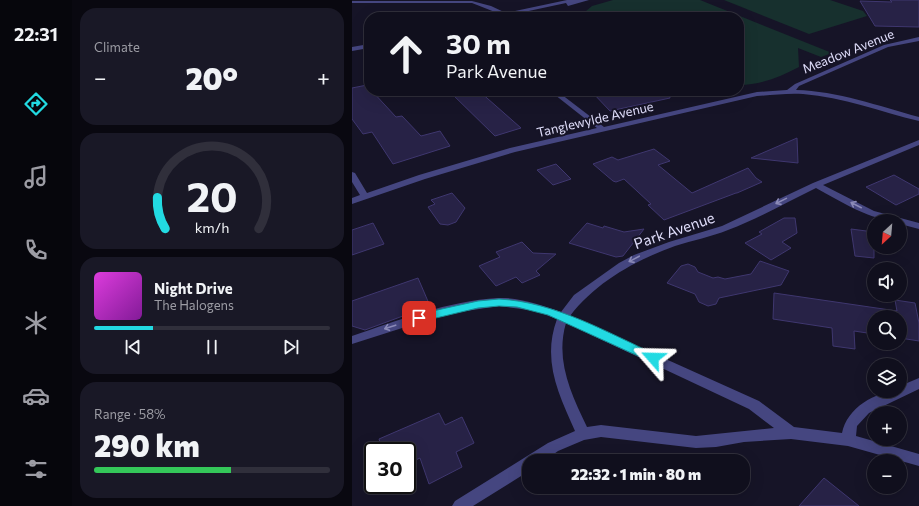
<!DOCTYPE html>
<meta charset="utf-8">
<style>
:root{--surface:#100f1d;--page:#191826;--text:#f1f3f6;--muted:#9c9ca4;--line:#302f3b;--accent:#22dae2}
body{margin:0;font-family:Commissioner,sans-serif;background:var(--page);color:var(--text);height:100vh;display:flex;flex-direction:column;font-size:15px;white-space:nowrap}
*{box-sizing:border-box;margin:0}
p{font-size:13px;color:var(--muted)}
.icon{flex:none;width:22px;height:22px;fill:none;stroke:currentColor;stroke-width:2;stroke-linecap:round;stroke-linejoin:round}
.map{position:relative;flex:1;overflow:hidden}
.details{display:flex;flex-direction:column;gap:8px;padding:8px;background:#090810;width:280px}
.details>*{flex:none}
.hud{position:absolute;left:12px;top:12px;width:380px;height:84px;border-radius:16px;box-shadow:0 4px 16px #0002,0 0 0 1px var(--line);background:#100f1d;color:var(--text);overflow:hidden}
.needle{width:26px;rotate:206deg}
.fabs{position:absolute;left:515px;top:214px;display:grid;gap:8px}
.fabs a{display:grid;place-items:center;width:40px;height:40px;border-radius:50%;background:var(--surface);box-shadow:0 4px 16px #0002,0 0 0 1px var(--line);font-size:20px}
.speed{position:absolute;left:12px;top:442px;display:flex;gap:8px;font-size:20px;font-weight:700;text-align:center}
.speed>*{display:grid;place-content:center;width:52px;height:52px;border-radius:50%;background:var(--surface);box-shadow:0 4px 16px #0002,0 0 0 1px var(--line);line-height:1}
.speed .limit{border:2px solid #111;border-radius:6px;background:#fff;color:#111}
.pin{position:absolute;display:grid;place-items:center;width:34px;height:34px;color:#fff;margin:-17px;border-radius:8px;box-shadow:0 2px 6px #0006}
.me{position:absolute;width:44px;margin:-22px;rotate:295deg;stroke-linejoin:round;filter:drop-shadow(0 0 3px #0008)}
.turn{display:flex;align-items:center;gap:14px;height:84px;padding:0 16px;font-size:18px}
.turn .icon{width:52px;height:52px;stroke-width:2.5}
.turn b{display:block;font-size:28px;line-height:34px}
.big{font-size:30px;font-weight:800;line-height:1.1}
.details .card{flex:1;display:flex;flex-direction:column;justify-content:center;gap:6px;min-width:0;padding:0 14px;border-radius:16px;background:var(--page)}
.details .dial{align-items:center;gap:0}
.dial svg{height:104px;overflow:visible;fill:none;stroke:var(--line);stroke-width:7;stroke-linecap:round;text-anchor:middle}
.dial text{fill:var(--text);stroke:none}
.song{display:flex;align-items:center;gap:12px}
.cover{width:48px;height:48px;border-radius:6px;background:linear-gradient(135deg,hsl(300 70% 55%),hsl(290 70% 35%))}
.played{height:4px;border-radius:2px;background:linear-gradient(90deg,var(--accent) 25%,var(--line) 25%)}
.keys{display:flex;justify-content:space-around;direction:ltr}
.heat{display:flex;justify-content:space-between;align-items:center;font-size:22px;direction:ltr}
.charge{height:6px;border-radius:3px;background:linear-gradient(90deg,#34c759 58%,var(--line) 0)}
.trip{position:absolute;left:170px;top:454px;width:228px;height:40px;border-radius:16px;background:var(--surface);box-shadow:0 4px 16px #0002,0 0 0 1px var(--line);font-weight:800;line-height:40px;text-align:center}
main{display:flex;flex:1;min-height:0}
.dock{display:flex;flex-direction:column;width:72px;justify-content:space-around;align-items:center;background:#06060c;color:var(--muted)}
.dock .icon{width:28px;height:28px}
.dock .selected{color:var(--accent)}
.dock b{font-size:18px;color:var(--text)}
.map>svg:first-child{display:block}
.green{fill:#17302e}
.building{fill:#272246;stroke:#3f376f}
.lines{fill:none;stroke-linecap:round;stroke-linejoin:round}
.minor{fill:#454680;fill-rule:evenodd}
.oneway{stroke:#8b8ab7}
.route{fill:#22dae2;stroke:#168e93}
.labels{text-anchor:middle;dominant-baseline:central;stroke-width:4;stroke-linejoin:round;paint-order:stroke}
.far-street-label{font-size:13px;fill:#e0defb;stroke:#161427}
.street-label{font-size:15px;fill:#e0defb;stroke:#161427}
</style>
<main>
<nav class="dock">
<b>22:31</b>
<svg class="icon selected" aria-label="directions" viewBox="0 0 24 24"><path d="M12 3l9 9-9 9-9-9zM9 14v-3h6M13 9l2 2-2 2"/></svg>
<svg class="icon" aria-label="music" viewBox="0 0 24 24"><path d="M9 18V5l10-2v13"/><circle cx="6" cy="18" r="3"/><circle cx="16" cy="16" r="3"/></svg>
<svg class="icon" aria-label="phone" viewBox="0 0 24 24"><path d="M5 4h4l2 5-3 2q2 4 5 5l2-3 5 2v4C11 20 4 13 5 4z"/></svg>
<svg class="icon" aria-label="climate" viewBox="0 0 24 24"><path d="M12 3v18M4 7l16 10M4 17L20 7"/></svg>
<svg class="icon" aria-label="car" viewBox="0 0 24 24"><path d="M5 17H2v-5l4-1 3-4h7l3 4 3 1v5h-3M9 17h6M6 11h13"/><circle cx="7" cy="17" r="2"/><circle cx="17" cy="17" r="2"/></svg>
<svg class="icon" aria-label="filters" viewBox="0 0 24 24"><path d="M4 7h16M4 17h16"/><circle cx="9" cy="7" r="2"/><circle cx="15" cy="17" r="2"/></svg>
</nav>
<section class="details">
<div class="card"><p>Climate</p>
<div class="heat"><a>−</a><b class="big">20°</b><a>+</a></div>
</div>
<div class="card dial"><svg viewBox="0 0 100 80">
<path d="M14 69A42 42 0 1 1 86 69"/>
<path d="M14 69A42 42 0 0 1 8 45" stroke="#22dae2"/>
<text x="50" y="56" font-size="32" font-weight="700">20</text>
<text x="50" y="72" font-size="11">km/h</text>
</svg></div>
<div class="card">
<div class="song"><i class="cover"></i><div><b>Night Drive</b><p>The Halogens</p></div></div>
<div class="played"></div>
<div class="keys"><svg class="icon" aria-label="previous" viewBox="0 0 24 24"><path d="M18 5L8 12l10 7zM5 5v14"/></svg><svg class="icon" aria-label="pause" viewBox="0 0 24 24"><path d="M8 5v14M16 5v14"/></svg><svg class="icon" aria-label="next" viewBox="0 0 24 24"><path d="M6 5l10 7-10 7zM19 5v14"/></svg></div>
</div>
<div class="card"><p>Range · 58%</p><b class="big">290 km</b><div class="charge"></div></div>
</section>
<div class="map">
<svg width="567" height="506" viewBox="0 0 567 506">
<rect width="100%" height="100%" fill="#161427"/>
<path class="green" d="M261 0H348L480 53 469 57 446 48 447 67C428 77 409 85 387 85V17H227L240 6Z
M372 0H478L511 11 515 16 457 34Z"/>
<path class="building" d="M538 0H567V27L523 26 508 1 540 2Z
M15 85 17 87V91H20L44 117 50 116 69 136 88 131 98 146 41 164 20 132 11 134 0 119V88Z
M97 91H127L169 128 143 136Z
M239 91H317L318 98 258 111Z
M445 138 446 163 399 158Z
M302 149 318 161 306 165 340 193 396 168 404 178 410 182 385 193H384L312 220 296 205 299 204 272 179 264 182 261 181 241 164 260 157 266 160Z
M204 164 219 179 201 185 185 170Z
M542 175 567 189V194L544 205 514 187Z
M100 193 113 208 104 222 96 225 88 224 76 207 83 204 79 200Z
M432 218H443L445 233 430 242 439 248 419 260 393 243 410 234 407 232Z
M21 223 32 244 0 255V230Z
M235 223 251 228 252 226 272 232 292 229 271 256 264 257 217 243Z
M499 229 522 232V258L503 256Z
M170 242 181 253 204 254 184 271 188 275 170 283 164 277 144 286 127 266 148 257 144 252Z
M408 261 437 271 429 285 367 298 364 304 356 306 347 302 343 294 315 283 329 266 336 264 343 267 346 272 361 278 366 277 373 279 399 274Z
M66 278 78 306 13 330 0 326V301Z
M422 293 545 311 543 300 563 303 567 323V341L548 338V317H522V334L502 331 503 349 481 346 480 328 421 319Z
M87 413 93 425 110 417 122 443 104 452 110 467 77 484 68 458 55 464V451H31L27 439Z
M472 478 507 506H447Z"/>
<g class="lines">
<path class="minor" d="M215 0H237L216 6 214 3 158 15 159 17H137L148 14 120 3H0V1H120L139 6 154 13Z
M567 37V41L536 47 447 86 444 90C485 91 527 106 567 117V121C529 112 491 97 451 94 436 93 420 95 405 96L163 152 73 179 0 204V198L8 195 0 182V172L3 173 15 193 67 175 158 148 245 128 198 91H205L252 127 405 92 435 90 443 84 532 45Z
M17 44V48L0 51V47Z
M567 140V145L471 185 522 211 567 223V229L548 224V221C518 221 490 202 464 188 435 202 406 219 376 230 359 237 341 240 323 246 284 260 244 282 218 316L407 401 442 427 490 433C495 408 523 391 548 391V386L567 378V389L517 413 505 426 504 436 567 454V466L496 446 439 439 392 442 364 447 344 448 249 437 232 440 206 451 192 461H177V471L121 506H100L103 501 196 443 223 431C206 393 190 360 205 319L184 311 147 306 101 313 69 322 0 344V336C47 320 96 301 146 298 166 297 190 305 209 312L222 295 267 263 282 255 317 242 370 226 461 183ZM214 323 397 409 422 428 344 436 249 425 235 427C219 394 203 360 214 323Z"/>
</g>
<defs><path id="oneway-shaft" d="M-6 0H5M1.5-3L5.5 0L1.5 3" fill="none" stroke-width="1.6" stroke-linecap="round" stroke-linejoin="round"/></defs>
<g class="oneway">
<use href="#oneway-shaft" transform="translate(429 201) rotate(154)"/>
<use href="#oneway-shaft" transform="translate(504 205) rotate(-153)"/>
<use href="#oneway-shaft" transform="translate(282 259) rotate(152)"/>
<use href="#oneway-shaft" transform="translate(38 327) rotate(162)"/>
</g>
<path class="route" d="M147 299C203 302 254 332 305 355L307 358 305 361 301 362 297 361 196 315 165 307 147 306 126 308 67 322 63 321 61 318 63 315 67 314 126 301Z"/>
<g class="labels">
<g class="far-street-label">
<text transform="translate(496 51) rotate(-22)">Meadow Avenue</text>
<text transform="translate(243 119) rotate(-13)">Tanglewylde Avenue</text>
</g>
<g class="street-label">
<text transform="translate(322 230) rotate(-19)">Park Avenue</text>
</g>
</g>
</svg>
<div class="fabs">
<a><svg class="needle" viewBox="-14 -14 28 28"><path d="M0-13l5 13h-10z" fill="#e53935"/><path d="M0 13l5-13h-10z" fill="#9c9ca4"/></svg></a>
<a><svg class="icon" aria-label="sound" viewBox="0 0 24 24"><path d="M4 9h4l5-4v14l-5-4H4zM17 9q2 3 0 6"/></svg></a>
<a><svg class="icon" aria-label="search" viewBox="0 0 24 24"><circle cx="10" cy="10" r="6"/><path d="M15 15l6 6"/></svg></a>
<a><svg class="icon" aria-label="layers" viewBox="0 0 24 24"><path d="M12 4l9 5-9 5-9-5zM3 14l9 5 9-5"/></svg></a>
<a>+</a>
<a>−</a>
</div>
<div class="speed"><div class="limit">30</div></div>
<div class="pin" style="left:67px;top:318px;background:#d93025"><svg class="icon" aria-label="arrive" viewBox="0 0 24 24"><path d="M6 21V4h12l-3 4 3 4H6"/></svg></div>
<svg class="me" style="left:301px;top:358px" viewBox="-20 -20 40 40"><path d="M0-17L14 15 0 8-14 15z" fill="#22dae2" stroke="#fff" stroke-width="4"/></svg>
<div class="trip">22:32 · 1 min · 80 m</div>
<div class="hud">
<div class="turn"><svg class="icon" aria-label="ahead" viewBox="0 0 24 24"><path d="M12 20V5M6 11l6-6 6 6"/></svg><div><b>30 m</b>Park Avenue</div></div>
</div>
</div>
</main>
